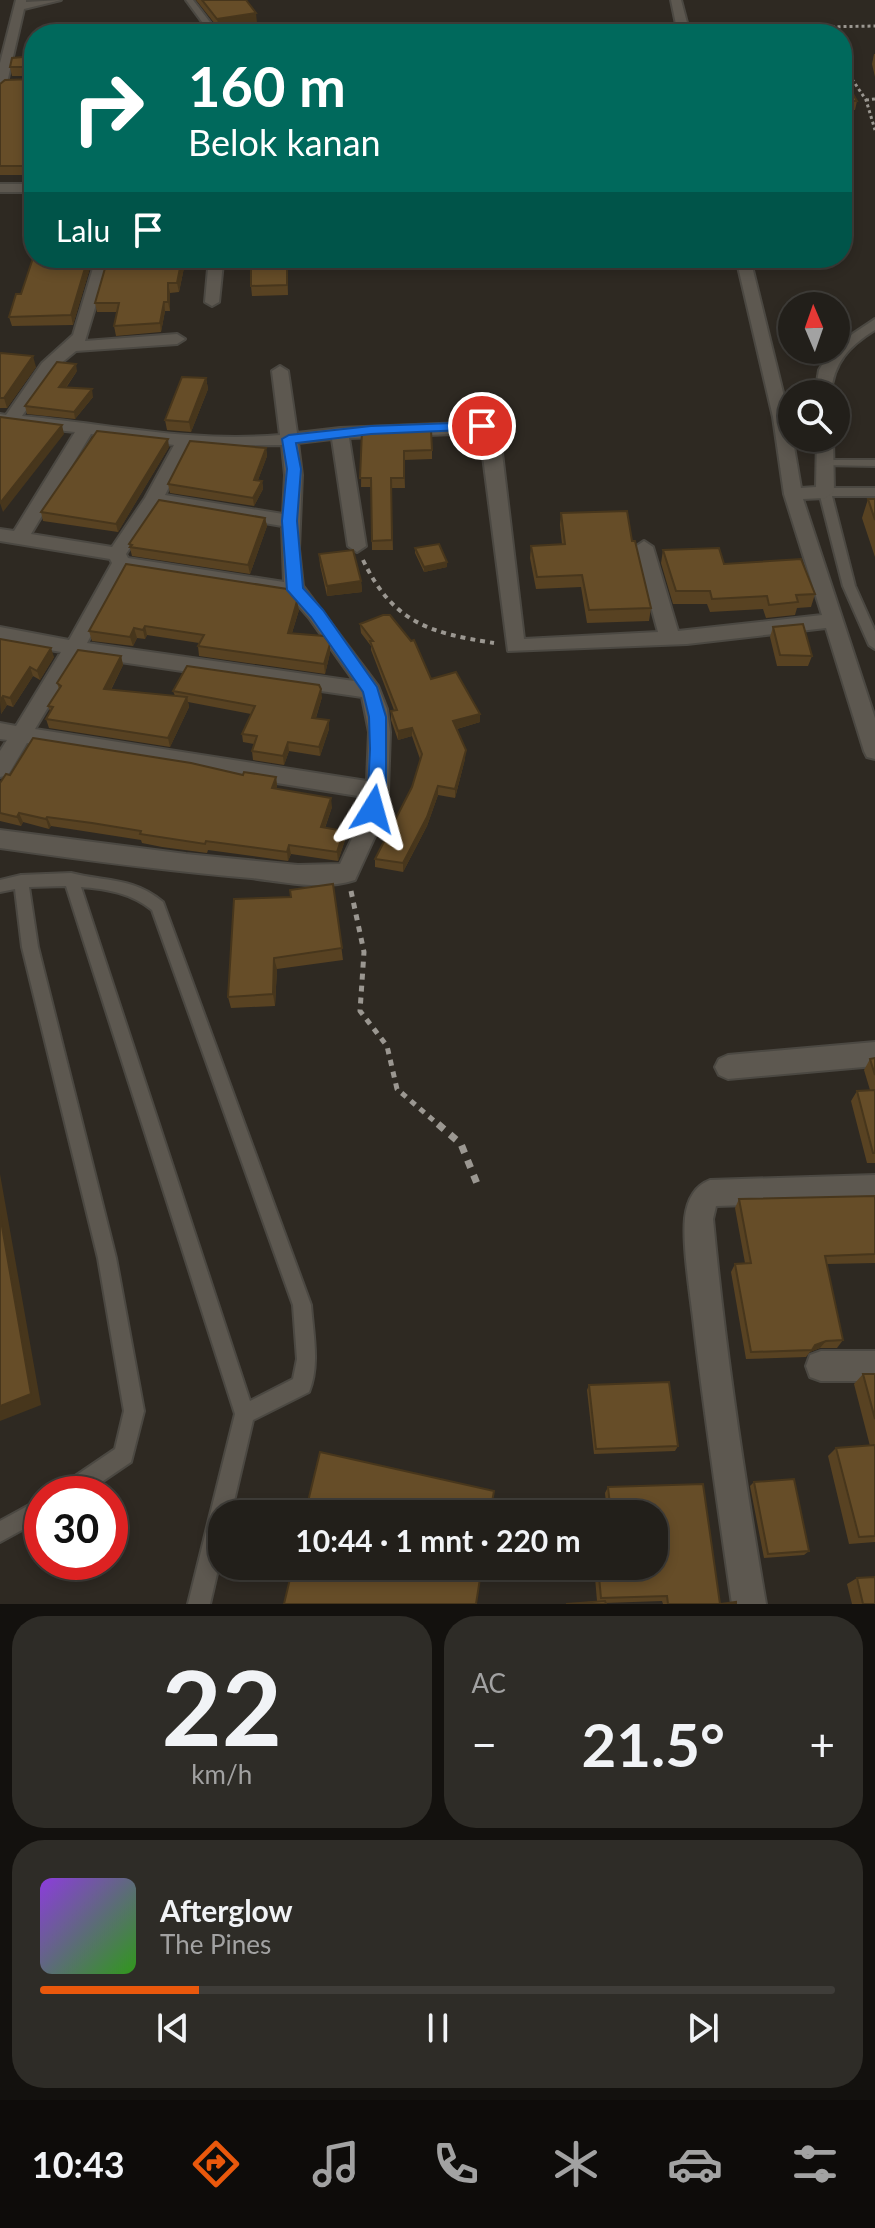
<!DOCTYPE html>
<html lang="id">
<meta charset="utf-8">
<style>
:root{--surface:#221f1a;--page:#2e2c27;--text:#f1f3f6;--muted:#a2a2a2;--line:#3f3d39;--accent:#ea580c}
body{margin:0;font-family:Lato,sans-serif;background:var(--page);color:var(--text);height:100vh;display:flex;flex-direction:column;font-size:30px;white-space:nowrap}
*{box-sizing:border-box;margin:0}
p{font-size:26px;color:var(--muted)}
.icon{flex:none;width:44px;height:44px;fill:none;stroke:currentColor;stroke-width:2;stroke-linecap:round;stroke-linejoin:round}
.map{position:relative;height:1604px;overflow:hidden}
.panel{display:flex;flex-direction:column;gap:12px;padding:12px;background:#13110e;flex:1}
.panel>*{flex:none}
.banner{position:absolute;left:24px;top:24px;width:828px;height:244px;border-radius:32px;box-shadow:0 4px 12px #0003,0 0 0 2px var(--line);background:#00695c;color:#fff;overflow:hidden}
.needle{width:52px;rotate:358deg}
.tools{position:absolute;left:778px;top:292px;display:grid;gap:16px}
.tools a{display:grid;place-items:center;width:72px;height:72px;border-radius:50%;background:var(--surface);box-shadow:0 4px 12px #0003,0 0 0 2px var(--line);font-size:40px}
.speed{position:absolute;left:24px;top:1476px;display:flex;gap:16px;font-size:40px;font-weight:700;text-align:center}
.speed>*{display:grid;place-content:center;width:104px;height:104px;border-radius:50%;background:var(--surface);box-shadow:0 4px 12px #0003,0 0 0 2px var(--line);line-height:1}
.speed .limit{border:12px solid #d22;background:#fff;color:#111}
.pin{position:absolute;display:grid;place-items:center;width:68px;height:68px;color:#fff;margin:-34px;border:4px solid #fff;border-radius:50%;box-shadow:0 2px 8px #0007}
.me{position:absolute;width:88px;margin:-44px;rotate:8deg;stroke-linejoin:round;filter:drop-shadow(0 0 6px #0008)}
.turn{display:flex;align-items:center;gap:28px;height:168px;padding:0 32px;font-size:36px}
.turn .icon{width:104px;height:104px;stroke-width:2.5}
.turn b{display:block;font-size:56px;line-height:68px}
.then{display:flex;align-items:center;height:76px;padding:0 32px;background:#0003;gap:16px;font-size:30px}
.big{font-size:60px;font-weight:700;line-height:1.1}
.panel .widget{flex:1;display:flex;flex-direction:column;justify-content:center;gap:12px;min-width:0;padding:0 28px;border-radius:32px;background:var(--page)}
.panel .dial{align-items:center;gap:0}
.dial b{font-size:104px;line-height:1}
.song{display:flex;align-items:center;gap:24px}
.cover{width:96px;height:96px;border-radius:12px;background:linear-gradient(135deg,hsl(270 70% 55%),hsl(110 70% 35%))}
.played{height:8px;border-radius:4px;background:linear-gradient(90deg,var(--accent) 20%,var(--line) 20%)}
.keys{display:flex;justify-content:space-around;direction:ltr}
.heat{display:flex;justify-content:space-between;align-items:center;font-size:44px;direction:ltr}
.panel .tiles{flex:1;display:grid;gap:12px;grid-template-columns:1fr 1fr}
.widget:last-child{grid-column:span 2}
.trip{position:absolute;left:208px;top:1500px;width:460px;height:80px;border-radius:32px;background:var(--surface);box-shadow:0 4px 12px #0003,0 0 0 2px var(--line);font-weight:700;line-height:80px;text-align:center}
.dock{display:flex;height:128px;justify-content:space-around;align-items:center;background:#0e0c0a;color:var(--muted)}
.dock .icon{width:56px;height:56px}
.dock .selected{color:var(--accent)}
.dock b{font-size:36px;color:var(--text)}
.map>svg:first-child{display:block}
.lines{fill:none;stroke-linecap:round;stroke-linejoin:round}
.service-casing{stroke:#4b4842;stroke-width:4}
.minor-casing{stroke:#4b4842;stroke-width:4}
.path-far3{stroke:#9b9791;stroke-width:3;stroke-dasharray:3 3;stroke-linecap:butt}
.path-far2{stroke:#9b9791;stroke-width:4;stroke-dasharray:5 5;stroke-linecap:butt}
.path-far1{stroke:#9b9791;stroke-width:5;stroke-dasharray:6 6;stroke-linecap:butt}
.path{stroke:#9b9791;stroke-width:7;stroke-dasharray:8 8;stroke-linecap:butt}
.service{fill:#5d5850;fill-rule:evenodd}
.minor{fill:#5d5850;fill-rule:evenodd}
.wall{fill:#584222}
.shaded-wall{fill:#47361c}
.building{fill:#664d28;stroke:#47361c;stroke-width:2}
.route{fill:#1a73e8;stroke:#114b97;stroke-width:2}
</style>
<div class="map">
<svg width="875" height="1604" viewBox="0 0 875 1604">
<rect width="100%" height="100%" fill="#2e2922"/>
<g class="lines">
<defs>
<path id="service" d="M186 0H193L219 34H211Z
M284 29 287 33 274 34Z
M825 460H875V466L821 465 820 463Z
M825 488H875V496H832L855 586 875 631V649L869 645 843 586 819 492Z
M71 873C106 882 133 877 163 902L311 1305C313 1333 320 1365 309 1392L253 1420 231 1514H222V1552L210 1604H188L235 1414 66 886 29 887 38 947 116 1258 144 1411 131 1462 84 1494H56L59 1487 115 1449 124 1411 98 1258 22 947 15 889 0 892V880L21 875ZM81 887C107 889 131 893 152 910L293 1305 297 1359 293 1379 250 1401Z
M42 1498V1519L0 1542V1521Z"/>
<path id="minor" d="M16 0H26V2L61 0 24 9 6 87 0 91V63Z
M671 0H681L690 34H678Z
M0 184H34V192H0Z
M96 258H110L85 341 177 334 185 339 177 344 76 351 54 369 22 416C109 424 192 443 280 435L272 371 280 366 288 371 297 433 340 428 488 422 496 432 502 453 524 639 658 632 635 547 644 541 653 547 678 631 822 615 784 494 773 417 736 258H750L789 417 801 488 816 487 817 438H833L834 492 825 498 803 499 875 718V759L867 757 864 751 826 628 687 644 508 651 480 433 349 438 366 546 357 552 348 546 332 439 298 443 302 475 299 549 303 586 378 686 387 709 390 732 388 791 376 834 355 880C322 891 284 882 251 878 167 871 84 860 0 848V830L186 854 298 865 340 864 354 834 364 797 27 743 8 775 0 777V751L7 740 0 739V723L16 726 61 652 0 641V627L69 640 112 563 110 559 0 541V529L14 531 75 432 0 424V414L6 415 42 363 73 335ZM91 434 174 445 145 498 112 547 31 534ZM282 445 285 475 283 514 165 495 190 446ZM159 505 282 526 284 582 128 558 126 554ZM127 570 290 596 310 619 354 681 87 643ZM79 656 362 697 369 732 367 781 35 729Z
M209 258H288L281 262 223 263 219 302 212 306 205 302Z
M875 319V330C849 346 833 363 831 394H815L819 370 831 350H836V345Z
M875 1042V1066L728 1079 719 1075 715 1067 719 1059 728 1055Z
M875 1175V1201L716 1206 713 1219C725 1348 744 1476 766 1604H732C719 1514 706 1425 695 1335 692 1304 682 1248 685 1218 687 1201 694 1186 710 1180Z
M821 1351H875V1381H821L810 1377 806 1366 810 1355Z"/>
</defs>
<use href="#service" class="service-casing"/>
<use href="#minor" class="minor-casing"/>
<path class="path-far3" d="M822 34 820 28 823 27 875 26
M842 64 866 100 875 130
M866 100 875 99"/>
<path class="path-far2" d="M363 560C393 623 430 633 494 643"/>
<path class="path-far1" d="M351 891 364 952 360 1011 387 1046 397 1089 440 1126"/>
<path class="path" d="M438 1124 461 1144 478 1186"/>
<use href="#service" class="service"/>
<use href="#minor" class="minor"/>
</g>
<path class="wall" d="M196 0H246L257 23 219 29Z
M874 54H875V77L872 64Z
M34 56V76H12L10 67Z
M842 74 857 101 855 110H842Z
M34 79V175H0V84Z
M93 258 73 325 12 326 9 317 21 294Z
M108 258H186L179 292 170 293V311H165L161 332 116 336 114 326 117 312H97L95 303Z
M287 260 288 295 252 296 251 286Z
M0 354 36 367 7 408H0Z
M77 371 66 388 93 397 75 419 27 414 25 406Z
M206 378 208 389 191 432 167 430 165 420Z
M362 431 432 450V459L404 460 405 488H391L393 550H372L371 487H361Z
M169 447 118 532 43 521 41 512Z
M266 448 267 456 258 480 262 481 263 489 254 506 170 493 168 484Z
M868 499H875V557L862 518Z
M561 513 632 541 651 608 649 621 587 623 581 587 536 589 530 558 531 546 562 544 560 525Z
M265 518 267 526 250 574 132 556 129 544Z
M415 548 447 567 424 572 415 553Z
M663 550 724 564 815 594 811 607 797 608 795 615 766 618 763 609 710 612 707 604H673L661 563Z
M319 554 361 581 362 592 327 596 320 565Z
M299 610 292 633 330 653 325 674 199 656 198 646 199 643 147 635 145 639 137 638 133 646 92 641 89 631Z
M360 624 431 679 480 722 457 729 465 759 455 798 438 795 427 826 403 872 375 867V859L412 787 420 759 412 736 398 740 391 720V711L394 710 371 650V646L361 633Z
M773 627 812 656 808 666H777L770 637Z
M0 639 54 657 40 680 33 676 13 707 7 705 1 714Z
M121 656 123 665 111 690 175 696 173 691 322 697 316 718 329 720V729L320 756 289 751 284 765 253 760 252 751 254 744 243 742 242 734 251 714 188 702 189 707 170 747 49 728 46 719 50 711 48 706 59 689 57 683Z
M10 775H243L276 777 277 786 276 789 332 807 325 828 344 831 345 840 338 861 291 854 288 861 208 850 207 853 162 847 142 843 141 840 51 826 49 829 23 822 21 826 0 821V783Z
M333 884 343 960 277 969 275 1006 231 1008 228 997 291 897Z
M875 1058V1163H867L851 1101 857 1091 870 1090 864 1070 870 1059Z
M875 1196V1263L826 1264 843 1340 837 1348H820L810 1352 806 1357 746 1359 731 1272 735 1264 745 1263 735 1208 739 1199Z
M863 1374H875V1542L849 1544 828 1456 836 1448 870 1446 854 1384Z
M589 1385 678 1446 675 1451 594 1454 587 1390Z
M754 1482 809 1551 804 1555 764 1558 750 1486Z
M703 1484 720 1604 736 1602V1604H663L662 1601 605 1603 606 1604H566L597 1601 594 1566H654V1514H607L605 1493 608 1487Z
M857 1578 875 1604H852L847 1584Z"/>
<path class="shaded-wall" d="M256 13 257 23 219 29 217 19Z
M88 258H93L73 325 71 315Z
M182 258H186L179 292 177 283Z
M168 283 170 293V311L168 302Z
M164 302 165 311 161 332 160 323Z
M33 356 36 367 7 408 4 398Z
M76 364 77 371 61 394 59 387Z
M206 378 208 389 191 432 189 422Z
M92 389 93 397 75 419 74 412Z
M62 425 64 434 3 512 0 503Z
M168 439 169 447 118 532 116 524Z
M266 448 267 456 255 488 254 480Z
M262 481 263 489 254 506 253 498Z
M265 518 267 526 250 574 248 565Z
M447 562V567L424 572V567Z
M361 581 362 592 327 596V586Z
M297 601 299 610 289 642 288 633Z
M145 626 147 635 145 639 143 630Z
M134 628 137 638 133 646 130 637Z
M330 644V653L325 674 324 664Z
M51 648 54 657 40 680 37 671Z
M121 656 123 665 106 699 104 689Z
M30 667 33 676 13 707 10 698Z
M321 689 322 697 313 727 312 718Z
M3 696 7 705 1 714 0 701Z
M187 697 189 707 170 747 168 738Z
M480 714V722L453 730V721Z
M329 720V729L320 756 319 747Z
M412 728V736L398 740V731Z
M288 742 289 751 284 765 283 756Z
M466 750 465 759 455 798V789Z
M276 777 277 786 274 798 272 788Z
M438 786V795L427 826 403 872V863Z
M331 798 332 807 322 836 321 827Z
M19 813 23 822 21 826 17 817Z
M47 817 51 826 49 829 46 819Z
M344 831 345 840 338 861 337 852Z
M289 845 291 854 288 861 287 852Z
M274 958 277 969 275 1006 273 994Z
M0 1174 41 1405 0 1421Z
M826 1341 820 1348 810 1352 815 1345Z"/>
<path class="building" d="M202 0H246L256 13 217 19Z
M34 56V67H10L12 58Z
M842 74 857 101H842Z
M34 79V166H0V84L5 80Z
M34 255V258H88L71 315 9 317 16 294H21Z
M108 258H182L177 283H168V302H164L160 323 114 326 119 303H95Z
M287 260V285L251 286V261Z
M1 353 33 356 4 398H0V354Z
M57 362 76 364 59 387 92 389 74 412 25 406Z
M182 377 206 378 189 422 165 420Z
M0 417 62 425 0 503Z
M431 430 432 450 404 451V478H391L392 540 372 541 371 478H360L362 431Z
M97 431 168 439 116 524 41 512Z
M190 441 266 448 254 480 262 481 253 498 168 484Z
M868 499H875V520Z
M159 500 265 518 248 565 130 547 132 545 129 544Z
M627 511 632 541H635L651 608 589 610 582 575 537 577 531 546 565 544 561 513Z
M439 544 447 562 424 567 415 548Z
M719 548 724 564 801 559 815 594 796 595 798 602 769 605 767 596 712 599 710 591H676L663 550Z
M353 550 361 581 327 586 319 554Z
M126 564 287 589 297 601 288 633 324 636 330 644 324 664 198 646 204 635 145 626 143 630 134 628 130 637 89 631Z
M383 615H390L411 641 414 640 431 679 456 672 480 714 453 721 466 750 455 789 438 786 427 817 403 863 375 859 412 787 422 754 412 728 398 731 391 711 397 710 370 641H373L360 624Z
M803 624 812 656 780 655 773 627Z
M0 639 51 648 37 671 30 667 10 698 3 696 0 701Z
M78 650 121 656 104 689 187 697 168 738 46 719 53 707 48 706 61 686 57 683Z
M187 666 319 685 321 689 312 718 329 720 319 747 288 742 283 756 252 751 257 736 242 734 255 706 173 691Z
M33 738 191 763 243 775 244 772 276 777 272 788 331 798 321 827 344 831 337 852 289 845 287 852 206 841 205 844 140 834 141 831 92 823 47 817 46 819 19 813 17 817 0 813V783L6 774 10 775Z
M333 884 342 948 274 958 273 994 228 997 234 899 291 897 290 890Z
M875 1058V1075L870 1059Z
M875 1090V1153H873L857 1091Z
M875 1196V1254L825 1256 843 1340 826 1341 815 1345 812 1350 751 1352 735 1264 751 1263 739 1199Z
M0 1215 31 1394 0 1406Z
M863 1374H875V1419Z
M669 1382 678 1446 596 1449 589 1385Z
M875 1445V1536L859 1537 836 1448Z
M320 1452 494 1491 490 1514H305Z
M794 1479 809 1551 768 1554 754 1482Z
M703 1484 720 1604 736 1602V1604H668L667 1596 601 1598 598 1566H654V1514H611L608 1487Z
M293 1566H482L476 1604H284Z
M875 1577V1604H863L857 1578Z
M605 1601 606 1604H566Z"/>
<path class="route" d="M482 422 489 426 487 429 371 434 296 443 301 469 297 521 303 588 323 610 377 687 386 717V791L382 809 373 816 363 809 368 791 370 749 369 717 363 692 311 617 287 590 282 521 287 469 282 439 289 435 371 426Z"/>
</svg>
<div class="tools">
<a><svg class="needle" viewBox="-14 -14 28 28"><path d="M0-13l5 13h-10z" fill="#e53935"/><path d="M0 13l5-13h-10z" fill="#a2a2a2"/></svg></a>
<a><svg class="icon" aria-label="search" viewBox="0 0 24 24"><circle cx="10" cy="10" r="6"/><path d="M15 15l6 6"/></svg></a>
</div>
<div class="speed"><div class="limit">30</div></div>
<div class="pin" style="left:482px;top:426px;background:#d93025"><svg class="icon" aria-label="arrive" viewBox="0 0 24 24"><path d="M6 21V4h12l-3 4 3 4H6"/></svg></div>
<svg class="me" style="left:373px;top:809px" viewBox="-20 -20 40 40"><path d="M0-17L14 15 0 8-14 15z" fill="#1a73e8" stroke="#fff" stroke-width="4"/></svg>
<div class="trip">10:44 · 1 mnt · 220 m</div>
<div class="banner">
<div class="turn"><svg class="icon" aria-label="right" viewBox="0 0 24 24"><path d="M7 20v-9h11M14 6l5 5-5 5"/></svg><div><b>160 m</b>Belok kanan</div></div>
<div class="then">Lalu<svg class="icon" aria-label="arrive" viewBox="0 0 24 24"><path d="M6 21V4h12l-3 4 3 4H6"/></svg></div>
</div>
</div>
<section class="panel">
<div class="tiles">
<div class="widget dial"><b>22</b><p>km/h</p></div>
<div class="widget"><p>AC</p>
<div class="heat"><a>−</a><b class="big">21.5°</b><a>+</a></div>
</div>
<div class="widget">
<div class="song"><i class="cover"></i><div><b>Afterglow</b><p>The Pines</p></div></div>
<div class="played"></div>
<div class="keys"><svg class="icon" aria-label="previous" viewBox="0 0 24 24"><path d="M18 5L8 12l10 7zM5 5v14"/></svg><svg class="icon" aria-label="pause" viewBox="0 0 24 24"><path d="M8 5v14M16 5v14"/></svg><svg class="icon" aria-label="next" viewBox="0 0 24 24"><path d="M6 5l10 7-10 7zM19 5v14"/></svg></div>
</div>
</div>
</section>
<nav class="dock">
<b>10:43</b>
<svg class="icon selected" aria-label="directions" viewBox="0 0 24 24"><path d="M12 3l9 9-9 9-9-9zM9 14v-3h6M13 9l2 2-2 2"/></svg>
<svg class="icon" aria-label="music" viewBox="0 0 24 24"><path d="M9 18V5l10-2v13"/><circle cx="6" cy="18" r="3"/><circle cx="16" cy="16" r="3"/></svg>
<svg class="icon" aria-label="phone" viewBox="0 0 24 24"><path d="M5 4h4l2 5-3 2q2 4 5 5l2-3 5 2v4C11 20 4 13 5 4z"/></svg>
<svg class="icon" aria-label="climate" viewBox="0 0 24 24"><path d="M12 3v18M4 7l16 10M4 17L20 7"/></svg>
<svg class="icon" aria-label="car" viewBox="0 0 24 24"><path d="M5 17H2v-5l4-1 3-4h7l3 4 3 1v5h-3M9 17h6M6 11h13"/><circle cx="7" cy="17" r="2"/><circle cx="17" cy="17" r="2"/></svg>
<svg class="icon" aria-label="filters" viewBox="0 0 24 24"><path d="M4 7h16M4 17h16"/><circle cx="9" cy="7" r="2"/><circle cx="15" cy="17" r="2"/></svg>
</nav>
